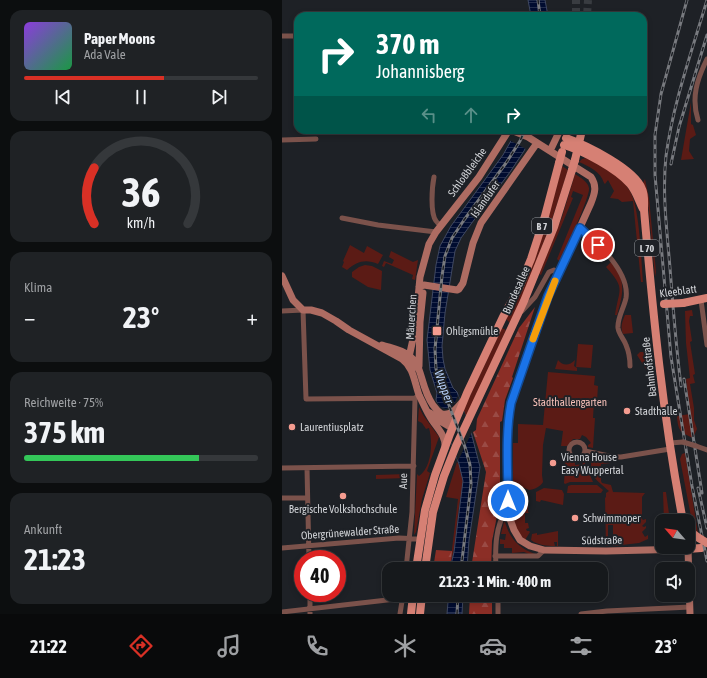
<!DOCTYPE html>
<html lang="de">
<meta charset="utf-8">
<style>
:root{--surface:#16191c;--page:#1f2225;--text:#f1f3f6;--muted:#9ea0a3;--line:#35383b;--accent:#d93025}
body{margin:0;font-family:"Asap Condensed",sans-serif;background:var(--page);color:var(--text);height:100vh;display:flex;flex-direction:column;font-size:15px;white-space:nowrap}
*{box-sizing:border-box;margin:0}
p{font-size:13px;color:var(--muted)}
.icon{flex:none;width:22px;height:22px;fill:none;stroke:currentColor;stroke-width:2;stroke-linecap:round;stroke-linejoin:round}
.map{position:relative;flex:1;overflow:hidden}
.drawer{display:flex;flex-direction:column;gap:10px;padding:10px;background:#0c0e0f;width:282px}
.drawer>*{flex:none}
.banner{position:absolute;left:12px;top:12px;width:353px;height:122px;border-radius:12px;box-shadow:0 2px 6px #0003,0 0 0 1px var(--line);background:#00695c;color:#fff;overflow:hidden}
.needle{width:26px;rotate:298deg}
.tools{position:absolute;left:373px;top:514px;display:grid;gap:8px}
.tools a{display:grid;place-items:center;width:40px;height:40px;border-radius:8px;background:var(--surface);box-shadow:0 2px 6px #0003,0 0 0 1px var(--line);font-size:20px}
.speed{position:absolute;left:12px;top:550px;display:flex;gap:8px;font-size:20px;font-weight:700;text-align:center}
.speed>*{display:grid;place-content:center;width:52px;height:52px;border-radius:50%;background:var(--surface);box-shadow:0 2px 6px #0003,0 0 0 1px var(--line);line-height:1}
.speed .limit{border:6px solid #d22;background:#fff;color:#111}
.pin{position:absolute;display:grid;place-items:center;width:34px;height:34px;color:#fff;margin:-17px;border:2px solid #fff;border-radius:50%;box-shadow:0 1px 4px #0007}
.me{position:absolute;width:44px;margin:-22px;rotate:0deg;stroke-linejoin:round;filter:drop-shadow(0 0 3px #0008)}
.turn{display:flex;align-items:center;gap:14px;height:84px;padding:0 16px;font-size:18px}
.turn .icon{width:52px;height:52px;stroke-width:2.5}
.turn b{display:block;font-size:28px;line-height:34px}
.lanes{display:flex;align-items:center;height:38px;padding:0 16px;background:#0003;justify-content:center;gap:20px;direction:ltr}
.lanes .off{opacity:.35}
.big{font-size:30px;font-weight:700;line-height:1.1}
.drawer .card{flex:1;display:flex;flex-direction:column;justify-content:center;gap:6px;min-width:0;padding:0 14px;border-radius:12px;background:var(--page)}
.drawer .dial{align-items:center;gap:0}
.dial svg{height:104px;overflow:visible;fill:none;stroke:var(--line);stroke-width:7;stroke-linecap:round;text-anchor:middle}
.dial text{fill:var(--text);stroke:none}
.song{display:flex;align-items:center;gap:12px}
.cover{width:48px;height:48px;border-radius:6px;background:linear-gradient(135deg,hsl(270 70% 55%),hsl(140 70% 35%))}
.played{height:4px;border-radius:2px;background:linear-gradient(90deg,var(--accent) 60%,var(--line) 60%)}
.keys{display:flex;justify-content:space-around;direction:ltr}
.heat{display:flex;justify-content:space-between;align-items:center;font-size:22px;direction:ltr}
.charge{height:6px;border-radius:3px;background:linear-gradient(90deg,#34c759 75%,var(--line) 0)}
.trip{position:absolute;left:100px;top:562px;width:226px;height:40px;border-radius:12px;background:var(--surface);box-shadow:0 2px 6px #0003,0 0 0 1px var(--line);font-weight:700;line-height:40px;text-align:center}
.menu{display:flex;height:64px;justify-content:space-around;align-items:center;background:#090a0b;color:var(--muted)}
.menu .icon{width:28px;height:28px}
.menu .current{color:var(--accent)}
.menu b{font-size:18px;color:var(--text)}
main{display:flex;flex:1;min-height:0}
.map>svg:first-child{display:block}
.green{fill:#5b1b15}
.forest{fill:url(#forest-firs)}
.water{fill:url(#water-rules);stroke:#3f4862}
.pier{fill:#1e2126}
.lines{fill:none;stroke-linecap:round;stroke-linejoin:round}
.primary-tunnel{stroke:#393c41;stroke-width:8;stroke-dasharray:8 4;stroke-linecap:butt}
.street{stroke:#7b524b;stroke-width:5}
.secondary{stroke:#ae6c62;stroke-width:7}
.primary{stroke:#d68074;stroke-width:8}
.rail-casing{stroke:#787a7f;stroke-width:3}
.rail{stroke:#1e2126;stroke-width:1.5;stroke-dasharray:4.5;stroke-linecap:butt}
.street-bridge{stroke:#7b524b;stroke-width:5}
.primary-bridge{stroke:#d68074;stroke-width:8}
.route-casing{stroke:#114b97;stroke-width:10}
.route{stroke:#1a73e8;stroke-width:7}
.slow{stroke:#f59e0b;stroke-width:7}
.poi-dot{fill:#f59c90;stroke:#1e2126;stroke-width:1.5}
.labels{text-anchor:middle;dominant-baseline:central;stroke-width:4;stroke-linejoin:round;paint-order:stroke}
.shield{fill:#1e2126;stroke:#9b9ea2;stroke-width:1}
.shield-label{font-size:10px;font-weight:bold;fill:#d1d3d7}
.street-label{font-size:11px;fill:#d1d3d7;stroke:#1e2126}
.poi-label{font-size:11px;fill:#d1d3d7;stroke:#1e2126;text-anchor:start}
.park-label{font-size:11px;fill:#f5bfb7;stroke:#1e2126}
.water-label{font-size:12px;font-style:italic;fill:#b9d3fc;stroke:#1e2126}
</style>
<main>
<section class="drawer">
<div class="card">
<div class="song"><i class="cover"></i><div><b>Paper Moons</b><p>Ada Vale</p></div></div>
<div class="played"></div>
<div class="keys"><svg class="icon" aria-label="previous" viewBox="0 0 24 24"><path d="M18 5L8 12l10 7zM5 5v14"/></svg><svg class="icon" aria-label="pause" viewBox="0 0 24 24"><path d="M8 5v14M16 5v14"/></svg><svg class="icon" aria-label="next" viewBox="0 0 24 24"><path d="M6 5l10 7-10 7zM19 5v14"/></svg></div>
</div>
<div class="card dial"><svg viewBox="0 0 100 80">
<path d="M14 69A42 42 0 1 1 86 69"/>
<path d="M14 69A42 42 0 0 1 14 26" stroke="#d93025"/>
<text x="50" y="56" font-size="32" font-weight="700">36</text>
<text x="50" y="72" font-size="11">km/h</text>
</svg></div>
<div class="card"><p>Klima</p>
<div class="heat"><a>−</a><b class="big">23°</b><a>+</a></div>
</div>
<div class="card"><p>Reichweite · 75%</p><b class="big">375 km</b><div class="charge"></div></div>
<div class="card"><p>Ankunft</p><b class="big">21:23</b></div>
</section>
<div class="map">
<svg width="425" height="614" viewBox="0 0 425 614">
<defs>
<pattern id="forest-firs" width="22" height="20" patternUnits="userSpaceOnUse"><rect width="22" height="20" fill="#8b2e26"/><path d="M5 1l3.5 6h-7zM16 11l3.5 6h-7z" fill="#9a4b45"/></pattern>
<pattern id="water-rules" width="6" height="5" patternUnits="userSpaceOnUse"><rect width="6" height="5" fill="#000c30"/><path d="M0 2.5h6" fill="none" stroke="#242e4d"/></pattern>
</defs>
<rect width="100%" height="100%" fill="#1e2126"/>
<path class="green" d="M409 102V124L411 125 414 135 408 139 407 151 412 159 399 160Z
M304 158C320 164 339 176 348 191 358 208 359 260 361 282H359L351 201 340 202 336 199 328 198 332 191 326 180 323 184 322 183C318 171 308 167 297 162L300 159Z
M280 166 286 170C270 222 251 274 228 323L224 319C252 272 266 219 280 166Z
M293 174C299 178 306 182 307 188 309 194 282 255 277 261L275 259 301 195 291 191 289 197 291 198 259 275 257 274 280 217Z
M363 179 367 198 374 272 373 277 366 203 361 183Z
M68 245 82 253 85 246 101 255 96 264C84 259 75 261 65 270L60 267 62 262 61 261Z
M109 251 131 262 136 260 133 280 130 279 131 275 104 263 102 267 100 266 102 261 110 264 112 260 107 257Z
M329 262C345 280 341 294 335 315H333C337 288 344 289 324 267Z
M83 265 90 266 100 271 99 290 86 287 70 277V272L77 267Z
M410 310 411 316H408L407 321 410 341 408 342 413 374 411 375 413 383 408 384 412 408V420L415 429 411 438C398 432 396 431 395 416L408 414 404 379 408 378 404 343 403 311Z
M343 315H349L351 333 341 334C338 327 340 322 343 315Z
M220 328 224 330 185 417 177 419Z
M296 344 311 345 309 368 294 367Z
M358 352H364V355L366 356 367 374 355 355Z
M276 360C281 366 287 366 293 360L292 366 295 368V371L273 369Z
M266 372 313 376 312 385 316 386 315 401H312L311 418H313L311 448 306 447V445L309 443 304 437 300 435 298 439H291L285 446H279L281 431 264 428 261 445 260 475 261 482C259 486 252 490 247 490L231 483V443H236V424L261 425Z
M137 407 141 415 157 437 145 471 148 473 140 499 134 532 132 535 135 474 137 476C150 467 151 442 147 428L144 429 140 423 136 421Z
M284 453 289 459 293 461V465L301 464 299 460 303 459V466L307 467 308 475 311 482H288L283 484 282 483Z
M403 453 416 533 414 532 411 527 398 459 400 454Z
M310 459 329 463 319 464V481L320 483 329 485 331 492 363 493 360 497V519L361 520 364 519V522L360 526 362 527 364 526V528L360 532 363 537 366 535V539L357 543 331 546V525H326V546H324L323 498 324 497V493L327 491C314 479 309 479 309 460Z
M175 462C179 466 181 476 181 482 181 491 178 499 177 507 174 527 174 546 168 566L176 499 164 497Z
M94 470V475L125 474V478L94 479Z
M289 485H315L321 490 319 493H285L286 486Z
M232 488 243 493 246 496V512L247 513H243V523H246L247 528 244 529 245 531H247L248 532 243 540C228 527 229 506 229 489Z
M262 488 280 490 282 494 281 505 259 500 258 502 254 501V492Z
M381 492H384L388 521H382Z
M222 522H223C228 539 237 548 253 554L249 555 242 552 230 553V548H222V544H218V539L223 540 224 534H219Z
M276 531V546H275V542H272L273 546C265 546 255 545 249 540L250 534 255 533V535Z"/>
<path class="forest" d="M253 307 230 377 231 378 223 400 220 421 218 422V501L210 541 209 569H189L204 472 191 432 194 430 195 419 237 328Z
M154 550 170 551 168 569H166V563L154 561 153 569H151Z
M188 595H211V598L210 600V614H187Z"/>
<path class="water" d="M246 0H263L266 16H249Z
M235 130H252L242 151 228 172 189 224 179 238 173 251 163 313 160 346 161 359 163 369 171 388 175 392 189 432 198 467 187 540 185 569H168L172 552 181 481 177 464 154 400 155 393 148 370 145 340 154 265 158 246 169 226 221 155Z
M165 595H181L180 614H165L166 602Z"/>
<path class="pier" d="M233 130H254L244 150V149L227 140Z
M176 395 190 432 176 461 153 400 159 407 164 409 172 404Z"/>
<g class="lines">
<path class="primary-tunnel" d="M294 16V0
M305 16 306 0"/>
<path class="street" d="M0 36H16
M416 120C409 98 415 79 425 59
M0 140 34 139
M152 177C150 187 148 213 154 221 155 223 157 224 159 225
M60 218 96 225 154 232
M298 228C316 243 348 272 344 298 342 308 335 318 336 328 337 335 342 339 344 345 347 352 348 359 348 366
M419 300 425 345
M0 311 21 310 24 399 133 398 138 395
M240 311 253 297 267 272 272 270 277 272
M287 450a8 8 0 1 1 16 0a8 8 0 1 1-16 0Z
M388 443 401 442
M414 446 425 450
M303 451 332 457H339L388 449
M0 468 132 466
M25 468 27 559
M0 498H25
M0 548 117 538 138 539
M213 556H256L262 550
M124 569 130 512 133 398
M214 569C213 548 213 525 226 507
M28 593V614
M216 595V614
M0 612 114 599H131
M118 614 121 595
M299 614 325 611 408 607"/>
<path class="secondary" d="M229 130 246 137 309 177C315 186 313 193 309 203L267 296 229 403 227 412 226 435V501L228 519 232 530 238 540 248 546 262 550 324 551 406 549 408 614
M268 151 278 130
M0 276 11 300 21 310H29L40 313 54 321 67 330 120 359C132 368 132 381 137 395 141 403 145 413 150 420 156 429 164 436 163 448
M137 287 142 285 175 290 177 289 181 283 191 243 199 223 255 143
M100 345C109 348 118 349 126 355 135 361 137 369 140 379 146 400 152 413 173 422
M137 366 138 322 141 293
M130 371 127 357 133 330 138 277 147 244 154 232 197 177 227 130
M148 413 158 421 170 428
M160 414C169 416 174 409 180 402"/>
<path class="primary" d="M284 138C304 145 353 169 360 189 363 195 362 203 362 210 371 314 381 418 401 521
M282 145C302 151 335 169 348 184 354 191 357 201 361 209
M293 160 300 130
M401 303 425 298
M406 530 417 538
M406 547V549L419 548
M134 569 143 510 153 475 168 434 185 393 221 317 237 288 249 259 263 216 277 163
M143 569 151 512 162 476 174 446 242 301 272 227 290 170
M129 614 131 595
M138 614 140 595"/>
<defs>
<path id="rail" d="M256 0 258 16
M405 0 379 94 373 135V175L389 357 410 486 425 561
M389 164 397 127 425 35
M402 379 420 493
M399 386C394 347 391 307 388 268 385 231 380 193 384 156 391 103 410 51 425 0
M416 488 425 528
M179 569 189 484 188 465 183 447 160 387 154 369 153 349 160 276 163 256 170 238 182 220 224 163 238 141 243 130
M175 614 176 595"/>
</defs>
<use href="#rail" class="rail-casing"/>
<use href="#rail" class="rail"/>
<path class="street-bridge" d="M401 442 414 446"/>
<path class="primary-bridge" d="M277 163 280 152
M290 170 293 160
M382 304 401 303
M417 538 425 543"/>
</g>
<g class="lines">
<defs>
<path id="route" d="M226 501C226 469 223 435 229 403L266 296 298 228 316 245"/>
</defs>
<use href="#route" class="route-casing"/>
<use href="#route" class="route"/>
<path class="slow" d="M251 339 273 281"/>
</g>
<g class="poi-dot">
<rect x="150" y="326" width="10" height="10" rx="2"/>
<circle cx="345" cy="411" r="4"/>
<circle cx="10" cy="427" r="4"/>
<circle cx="271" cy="463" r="4"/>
<circle cx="61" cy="496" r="4"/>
<circle cx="293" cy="518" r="4"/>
</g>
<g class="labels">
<g class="shield">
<rect x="250" y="218" width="20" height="16" rx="3"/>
<rect x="353" y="240" width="24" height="16" rx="3"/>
</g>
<g class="shield-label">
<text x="260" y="226">B 7</text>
<text x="365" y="248">L 70</text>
</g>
<g class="street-label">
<text transform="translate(185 172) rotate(-54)">Schloßbleiche</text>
<text transform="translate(203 199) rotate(-55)">Islandufer</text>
<text transform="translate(234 290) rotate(-66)">Bundesallee</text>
<text transform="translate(396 291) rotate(-8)">Kleeblatt</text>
<text transform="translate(129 317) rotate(-86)">Mäuerchen</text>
<text transform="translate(367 367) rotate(-97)">Bahnhofstraße</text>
<text transform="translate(121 481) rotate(-88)">Aue</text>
<text transform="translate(68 532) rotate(-4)">Obergrünewalder Straße</text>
<text transform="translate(320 540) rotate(-1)">Südstraße</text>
</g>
<g class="poi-label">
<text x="164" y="331">Ohligsmühle</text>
<text x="353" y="411">Stadthalle</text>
<text x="18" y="427">Laurentiusplatz</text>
<text x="279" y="457">Vienna House<tspan x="279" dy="13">Easy Wuppertal</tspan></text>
<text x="61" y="509" text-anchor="middle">Bergische Volkshochschule</text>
<text x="301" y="518">Schwimmoper</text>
</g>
<g class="park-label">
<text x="288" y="402">Stadthallengarten</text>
</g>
<g class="water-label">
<text transform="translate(162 387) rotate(70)">Wupper</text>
</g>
</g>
</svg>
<div class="tools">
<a><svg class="needle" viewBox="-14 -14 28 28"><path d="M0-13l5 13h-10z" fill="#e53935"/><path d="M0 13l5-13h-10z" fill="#9ea0a3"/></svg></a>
<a><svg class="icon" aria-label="sound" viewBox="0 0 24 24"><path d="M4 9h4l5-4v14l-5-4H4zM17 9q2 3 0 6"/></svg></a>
</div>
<div class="speed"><div class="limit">40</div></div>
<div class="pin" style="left:316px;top:245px;background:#d93025"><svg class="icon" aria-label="arrive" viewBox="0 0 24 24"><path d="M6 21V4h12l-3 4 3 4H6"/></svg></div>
<svg class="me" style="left:226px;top:501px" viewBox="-20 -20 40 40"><circle r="17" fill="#1a73e8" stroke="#fff" stroke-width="3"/><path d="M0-11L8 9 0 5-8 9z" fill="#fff"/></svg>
<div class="trip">21:23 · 1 Min. · 400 m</div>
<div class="banner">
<div class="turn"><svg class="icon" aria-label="right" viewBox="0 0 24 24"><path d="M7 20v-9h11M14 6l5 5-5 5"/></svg><div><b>370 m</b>Johannisberg</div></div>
<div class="lanes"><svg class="icon off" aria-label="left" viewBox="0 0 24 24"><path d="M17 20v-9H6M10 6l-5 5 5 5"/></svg><svg class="icon off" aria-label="ahead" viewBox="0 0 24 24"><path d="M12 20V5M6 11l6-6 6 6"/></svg><svg class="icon" aria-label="right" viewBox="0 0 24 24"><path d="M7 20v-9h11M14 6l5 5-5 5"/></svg></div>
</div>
</div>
</main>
<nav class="menu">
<b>21:22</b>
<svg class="icon current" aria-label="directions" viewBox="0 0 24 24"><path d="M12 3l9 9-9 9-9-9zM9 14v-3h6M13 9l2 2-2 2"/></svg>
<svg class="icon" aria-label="music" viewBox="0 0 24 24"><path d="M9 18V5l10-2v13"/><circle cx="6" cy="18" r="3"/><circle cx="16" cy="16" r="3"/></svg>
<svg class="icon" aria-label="phone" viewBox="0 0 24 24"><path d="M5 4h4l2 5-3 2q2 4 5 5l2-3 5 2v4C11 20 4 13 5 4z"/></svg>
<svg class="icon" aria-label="climate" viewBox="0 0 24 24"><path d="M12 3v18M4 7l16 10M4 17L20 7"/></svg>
<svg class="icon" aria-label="car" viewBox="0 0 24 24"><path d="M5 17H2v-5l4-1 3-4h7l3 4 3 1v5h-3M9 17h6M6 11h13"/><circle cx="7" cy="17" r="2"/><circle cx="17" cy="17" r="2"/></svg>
<svg class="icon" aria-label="filters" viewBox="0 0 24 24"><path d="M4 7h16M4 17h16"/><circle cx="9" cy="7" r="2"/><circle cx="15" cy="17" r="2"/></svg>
<b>23°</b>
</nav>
